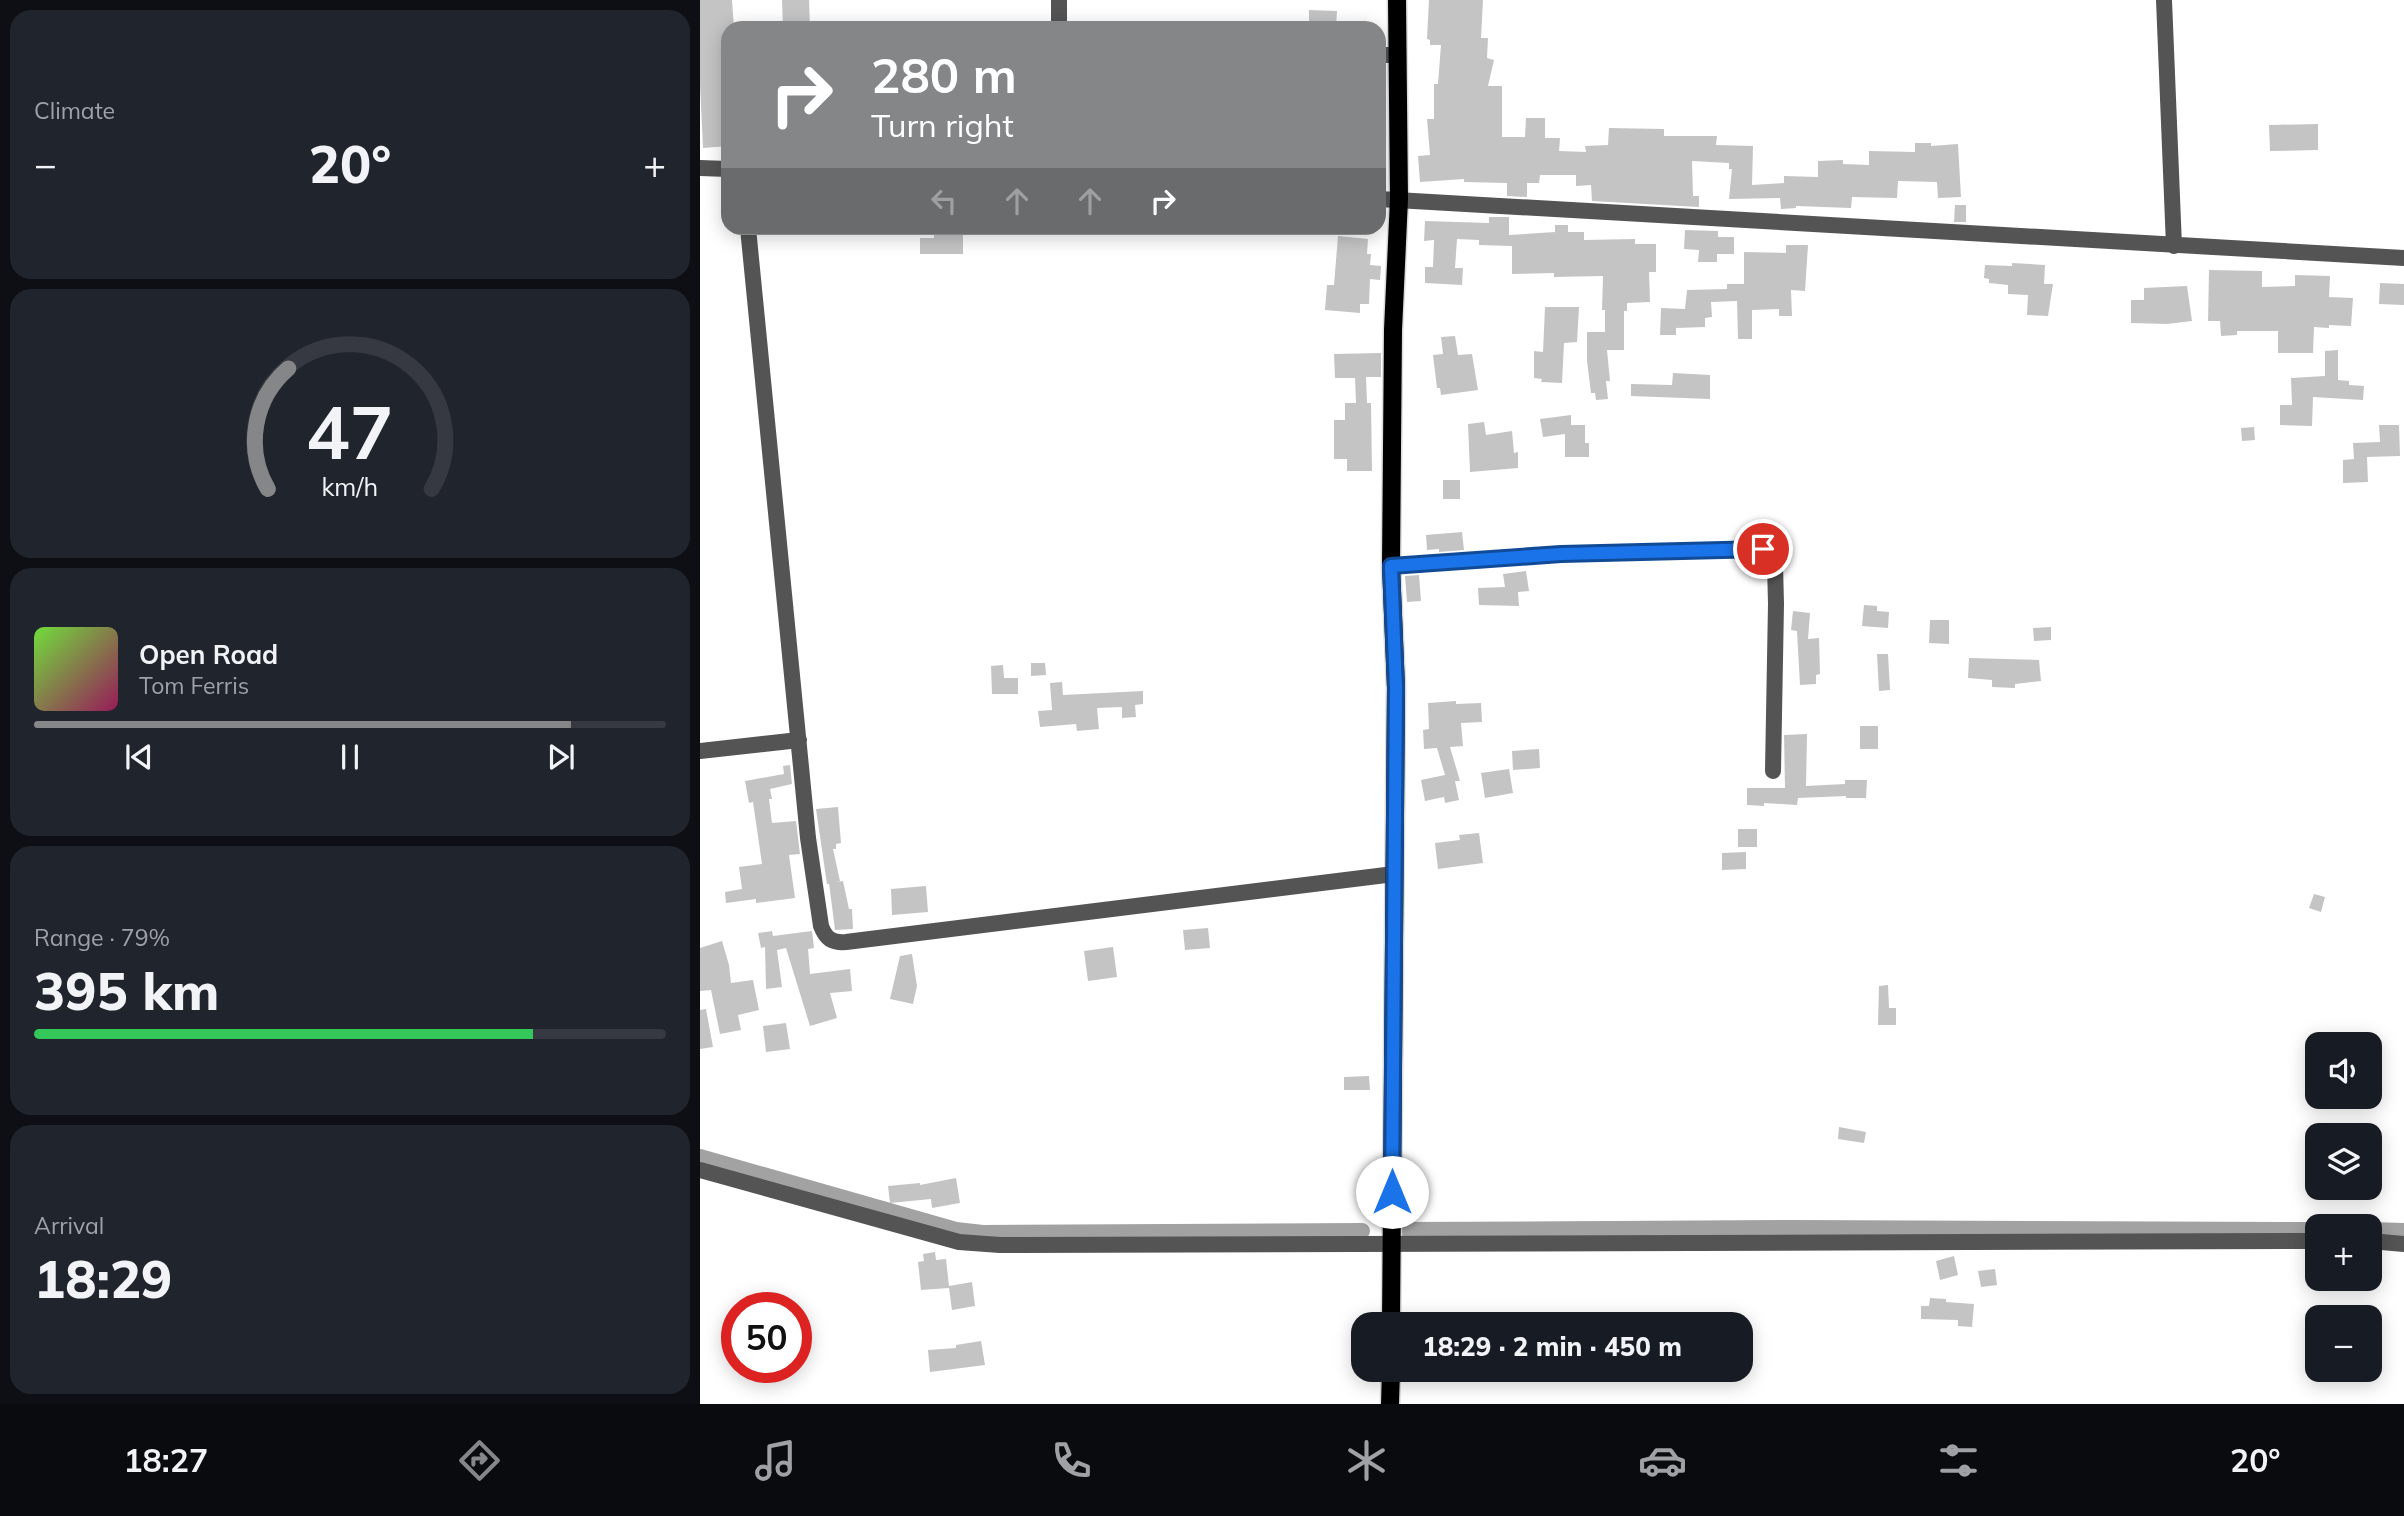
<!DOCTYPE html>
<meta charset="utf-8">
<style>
:root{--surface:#171b24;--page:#20242c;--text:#f1f3f6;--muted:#9ea1a6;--line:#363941;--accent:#858687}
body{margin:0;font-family:Mulish,sans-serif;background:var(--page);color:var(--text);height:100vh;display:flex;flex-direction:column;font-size:26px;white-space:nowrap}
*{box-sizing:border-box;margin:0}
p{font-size:23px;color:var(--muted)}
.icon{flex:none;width:38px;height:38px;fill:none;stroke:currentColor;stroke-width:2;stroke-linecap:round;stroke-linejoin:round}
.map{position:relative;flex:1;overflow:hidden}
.panel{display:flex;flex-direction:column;gap:10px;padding:10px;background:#0d0f14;width:700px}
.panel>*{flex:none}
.top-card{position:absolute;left:21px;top:21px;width:665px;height:214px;border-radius:21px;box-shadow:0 4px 18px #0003;background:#858687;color:#fff;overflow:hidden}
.fabs{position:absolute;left:1605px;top:1032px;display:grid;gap:14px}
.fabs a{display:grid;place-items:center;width:77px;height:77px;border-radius:14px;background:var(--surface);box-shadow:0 4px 18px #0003;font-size:35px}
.speed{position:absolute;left:21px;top:1292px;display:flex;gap:14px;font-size:35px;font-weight:700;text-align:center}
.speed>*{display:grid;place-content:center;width:91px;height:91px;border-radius:50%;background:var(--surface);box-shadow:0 4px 18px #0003;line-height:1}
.speed .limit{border:10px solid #d22;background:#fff;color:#111}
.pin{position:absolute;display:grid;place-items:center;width:60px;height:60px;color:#fff;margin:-30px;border:4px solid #fff;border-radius:50%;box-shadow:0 2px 7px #0007}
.me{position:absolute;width:77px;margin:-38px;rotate:0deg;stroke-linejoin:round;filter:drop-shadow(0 0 5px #0008)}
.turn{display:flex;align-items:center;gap:24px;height:147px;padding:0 35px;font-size:32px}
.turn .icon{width:91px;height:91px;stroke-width:2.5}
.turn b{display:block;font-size:49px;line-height:60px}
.lanes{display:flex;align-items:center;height:66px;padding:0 35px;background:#0003;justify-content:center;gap:35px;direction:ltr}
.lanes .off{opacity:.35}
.big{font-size:52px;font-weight:800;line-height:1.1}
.panel .card{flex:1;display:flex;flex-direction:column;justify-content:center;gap:10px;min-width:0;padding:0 24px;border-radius:21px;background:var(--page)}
.panel .dial{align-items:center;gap:0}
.dial svg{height:182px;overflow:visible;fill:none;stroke:var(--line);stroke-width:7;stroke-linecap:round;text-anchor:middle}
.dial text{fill:var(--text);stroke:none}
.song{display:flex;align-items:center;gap:21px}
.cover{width:84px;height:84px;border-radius:10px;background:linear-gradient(135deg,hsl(100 70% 55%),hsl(330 70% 35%))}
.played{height:7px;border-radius:4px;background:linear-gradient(90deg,var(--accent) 85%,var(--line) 85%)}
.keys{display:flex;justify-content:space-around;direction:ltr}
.heat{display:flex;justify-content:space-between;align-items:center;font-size:38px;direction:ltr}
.charge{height:10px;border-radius:5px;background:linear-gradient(90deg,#34c759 79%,var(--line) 0)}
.trip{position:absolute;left:651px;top:1312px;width:402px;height:70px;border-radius:21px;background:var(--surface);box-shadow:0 4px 18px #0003;font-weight:800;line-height:70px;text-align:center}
.dock{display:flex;height:112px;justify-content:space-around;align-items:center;background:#090b0e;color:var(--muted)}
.dock .icon{width:49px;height:49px}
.dock .active{color:var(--accent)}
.dock b{font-size:32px;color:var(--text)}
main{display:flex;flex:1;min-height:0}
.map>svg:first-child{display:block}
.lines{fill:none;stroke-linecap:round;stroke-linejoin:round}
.canal{stroke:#a2a2a2;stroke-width:16}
.building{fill:#c4c4c4}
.major-casing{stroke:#dbdbdb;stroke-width:21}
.minor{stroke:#545454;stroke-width:16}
.major{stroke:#000;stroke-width:18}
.route-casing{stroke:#114b97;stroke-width:18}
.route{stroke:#1a73e8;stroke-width:12}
</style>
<main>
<section class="panel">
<div class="card"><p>Climate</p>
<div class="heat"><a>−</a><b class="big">20°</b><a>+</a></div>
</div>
<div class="card dial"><svg viewBox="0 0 100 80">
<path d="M14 69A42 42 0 1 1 86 69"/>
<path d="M14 69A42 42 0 0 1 23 16" stroke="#858687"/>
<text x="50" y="56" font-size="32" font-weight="700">47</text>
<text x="50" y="72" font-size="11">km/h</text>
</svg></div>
<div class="card">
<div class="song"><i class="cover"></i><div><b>Open Road</b><p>Tom Ferris</p></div></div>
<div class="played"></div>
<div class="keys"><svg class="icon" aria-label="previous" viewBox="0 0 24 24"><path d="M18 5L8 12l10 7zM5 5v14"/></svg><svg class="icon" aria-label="pause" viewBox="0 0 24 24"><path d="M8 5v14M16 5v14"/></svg><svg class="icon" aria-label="next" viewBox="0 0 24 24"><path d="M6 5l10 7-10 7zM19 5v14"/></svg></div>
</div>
<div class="card"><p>Range · 79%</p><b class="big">395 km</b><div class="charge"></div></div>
<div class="card"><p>Arrival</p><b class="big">18:29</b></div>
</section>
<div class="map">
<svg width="1704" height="1404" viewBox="0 0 1704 1404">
<rect width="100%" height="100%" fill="#fff"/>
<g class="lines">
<path class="canal" d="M0 1157 256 1230 283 1233 662 1231
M706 1230 1096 1228 1617 1230
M1670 1230 1704 1231"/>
</g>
<path class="building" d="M0 0H32L34 28H28V57H25L28 146 3 148 0 85Z
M82 0H109L110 28H83Z
M729 0H783L781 38H788L787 58 794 60 788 86H802V137H825L826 118H845V138H860L859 151 886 152 885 146 908 145 909 128 964 129V136H1017L1016 145 1053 146 1052 185 1084 183V176L1118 177V161L1143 160V164L1169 165V151L1215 152V143H1231V146L1258 144 1261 197 1238 198 1237 182 1198 181 1197 198 1152 197 1151 208 1096 206V208L1081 209 1080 198 1029 199 1032 169H1029V163L992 161 993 196H999V207L892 201 891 185 876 186V175H840L839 183H827V197L807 196V183L764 182V179L720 182 718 156 730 155 727 119H734V84H738L741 45H730V40L727 39Z
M609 10 637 11 636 27 609 26Z
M1618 124V150L1570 151 1569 125Z
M1255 205H1266V222H1254Z
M789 217H809V235L855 232V225H868V232H884V240L935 239V244H956V272H949L950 302 927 303V311H924V350H907L910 381H906L908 399 896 400 895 393H891L887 361V332H905V310H902L903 276 854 277V273L812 274V246L779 245V240L757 239 755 268H763L762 285 725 283V267H733L734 240 724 241 725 221 789 223Z
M234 228H263V254H220V238H234Z
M985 230 1018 231V237H1034V254H1017V262H998L999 250 984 249Z
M638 236 668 239 667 254H671L670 265 681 266 680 280 670 279 669 304H660V313L625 310 627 285H634Z
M1086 245H1108L1105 291 1091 290 1092 316H1079V309L1052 310V339H1038L1037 301 1011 302 1012 317 1005 318V327L976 328V335H960L961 308 985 309 987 290 1027 289V284H1044V252L1086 253Z
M1312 263 1345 265 1344 284H1353L1348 316 1327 315 1328 295 1308 294V285L1289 283V279L1284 278 1285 265 1312 266Z
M1509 270 1562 271V287L1595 286V275L1630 276 1629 297 1653 298 1651 326 1629 325V328L1614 327 1613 353H1578V331H1537V335L1521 336 1520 321H1508Z
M1680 283 1704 284V305L1679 304Z
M1487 286 1492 321 1467 324 1431 323V300H1444V288Z
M845 307H879L877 342 864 343 862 383 841 382 842 379 834 378V351L843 352Z
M755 336 758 355 772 354 778 390 741 395 740 388H737L733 355 743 354 741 337Z
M1638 350V380L1649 381V385L1664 386 1663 400 1613 397 1612 426 1580 425V405H1592L1591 378 1625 376V351Z
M681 353V377H666L667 403H671L672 471H647V459H634V420H645V403H656L655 378H635L634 354Z
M973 373 1010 375V399L931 396V384L972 385Z
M871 415V425H885V443H889V457H865V434L843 437 840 419Z
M784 422 786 435 812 431 814 453 818 452V468L770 472 768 424Z
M1679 425H1699L1700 456 1667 457 1668 482 1643 483V460L1654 459 1653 443 1680 442Z
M1554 427 1555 440 1542 441 1541 428Z
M743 480H760V499H743Z
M762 532 764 550 739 552V549L727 550 726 535Z
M826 571 829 591 818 592 819 606 779 605 778 588 805 587 803 574Z
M719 575 721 601 707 602 705 576Z
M1164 605 1177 606V611L1189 612 1188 628 1162 626Z
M1093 611 1110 613 1108 639 1119 638 1120 674 1116 675V684L1100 685 1097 631 1091 630Z
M1230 620H1249V644L1229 643Z
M1351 627V640L1334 641 1333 628Z
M1177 654H1188L1190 690 1179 691Z
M1269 658 1339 660 1341 681 1315 684V688L1292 687V680L1268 678Z
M331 663H345L346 675 331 676Z
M303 665 304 678H318V694H292L291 666Z
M362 682 363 695 443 691V704L435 705 436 717 422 718V707L397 708 399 729 377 731 376 724 340 727 338 711 352 710 350 683Z
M756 701V704L781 703 782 722 761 723 763 746 750 747 760 781H755L759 800 745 803 744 797 725 801 721 780 745 775 737 748 724 749 723 730 729 729 728 703Z
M1160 726H1178V749H1160Z
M1107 734 1106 786 1145 784V780H1167L1166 798H1146V796L1098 798 1097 805 1064 803V806L1047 805V788H1085L1084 735Z
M839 749 840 768 813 770 812 751Z
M90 765 92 784 70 789 72 799H69L72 823 96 821 100 854 89 855 95 898 56 903V899L26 903 25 892 42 889 39 867 62 864 53 802 49 803 45 781 84 774 83 766Z
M809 769 813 793 785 798 781 773Z
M138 807 141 843 136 844V849H133L140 881 127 884 116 809Z
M1038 829H1057V847H1038Z
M779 833 783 863 738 869 735 843 760 840 759 835Z
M1046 852V869L1022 870V853Z
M143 881 149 909H152L153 929 135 930 129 883Z
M226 886 228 912 192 915 191 889Z
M1614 894 1625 897 1621 912 1609 908Z
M508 928 510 948 485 950 483 930Z
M72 931 73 936 112 931 114 948 108 949 110 974 150 969 152 991 130 993 137 1018 110 1026 86 948 77 950 82 987 66 989 65 947 61 948 58 933Z
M22 941 29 965 31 983 53 980 59 1010 38 1015 41 1030 20 1034 11 990 0 991V948Z
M413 947 417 977 388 981 384 951Z
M212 954 217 986 213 1004 190 999 200 956Z
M1188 985 1189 1008H1196V1025H1178L1179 986Z
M6 1009 13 1047 0 1049V1010Z
M86 1023 90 1049 66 1052 63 1026Z
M669 1076 670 1090H644V1077Z
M1139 1127 1166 1132 1164 1143 1138 1139Z
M256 1178 260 1203 232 1208 231 1199 190 1203 188 1186 220 1183V1185Z
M235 1252 236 1260 246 1259 249 1286 272 1282 275 1306 252 1310 249 1288 221 1290 218 1262 224 1261 223 1254Z
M1254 1256 1258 1275 1240 1280 1236 1261Z
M1295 1269 1297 1285 1281 1287 1278 1271Z
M1230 1298 1246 1299V1302L1274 1304 1272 1327 1258 1326V1320L1221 1319V1306H1229Z
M281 1341 285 1365 230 1372 228 1350 256 1348V1345Z"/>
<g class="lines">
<defs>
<path id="major" d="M691 1325 696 688 691 566 693 330 699 199 697 0
M690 1404 691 1370"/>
</defs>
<use href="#major" class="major-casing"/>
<path class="minor" d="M1464 0 1474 246
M359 28V0
M679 55H696
M0 168 28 169
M679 199 1704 258
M48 228 108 838 121 926C126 939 132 943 146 942L694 874
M691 566 861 554 1063 549 1069 551 1075 564 1076 604 1073 771
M0 751 99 740
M0 1170 259 1242 300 1245 1617 1241
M1670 1241 1704 1244"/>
<use href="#major" class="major"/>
</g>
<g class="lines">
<defs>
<path id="route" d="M692 1192 696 688 691 566 861 554 1063 549"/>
</defs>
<use href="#route" class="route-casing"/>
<use href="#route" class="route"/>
</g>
</svg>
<div class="fabs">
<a><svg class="icon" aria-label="sound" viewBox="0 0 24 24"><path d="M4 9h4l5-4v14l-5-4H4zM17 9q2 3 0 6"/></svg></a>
<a><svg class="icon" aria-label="layers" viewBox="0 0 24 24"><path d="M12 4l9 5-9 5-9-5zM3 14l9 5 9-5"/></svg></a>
<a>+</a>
<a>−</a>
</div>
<div class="speed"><div class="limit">50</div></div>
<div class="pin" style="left:1063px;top:549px;background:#d93025"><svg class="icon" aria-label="arrive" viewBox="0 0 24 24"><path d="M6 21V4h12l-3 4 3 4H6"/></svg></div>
<svg class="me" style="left:692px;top:1192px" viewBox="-20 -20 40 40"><circle r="19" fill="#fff"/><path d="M0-13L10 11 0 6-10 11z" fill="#1a73e8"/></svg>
<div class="trip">18:29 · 2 min · 450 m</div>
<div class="top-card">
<div class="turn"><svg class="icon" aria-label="right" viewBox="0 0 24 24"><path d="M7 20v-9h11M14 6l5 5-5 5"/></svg><div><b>280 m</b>Turn right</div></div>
<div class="lanes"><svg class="icon off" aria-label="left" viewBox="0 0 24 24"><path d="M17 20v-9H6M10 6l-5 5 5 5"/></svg><svg class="icon off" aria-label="ahead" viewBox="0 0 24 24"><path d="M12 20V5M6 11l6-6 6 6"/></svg><svg class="icon off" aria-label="ahead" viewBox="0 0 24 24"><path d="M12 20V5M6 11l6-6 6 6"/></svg><svg class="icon" aria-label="right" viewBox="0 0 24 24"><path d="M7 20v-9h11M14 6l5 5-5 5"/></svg></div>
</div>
</div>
</main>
<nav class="dock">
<b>18:27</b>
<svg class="icon active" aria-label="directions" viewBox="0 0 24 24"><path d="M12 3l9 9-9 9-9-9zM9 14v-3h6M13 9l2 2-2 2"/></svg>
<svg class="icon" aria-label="music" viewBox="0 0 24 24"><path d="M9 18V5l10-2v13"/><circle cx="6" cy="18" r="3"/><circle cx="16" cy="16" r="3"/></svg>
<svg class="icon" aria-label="phone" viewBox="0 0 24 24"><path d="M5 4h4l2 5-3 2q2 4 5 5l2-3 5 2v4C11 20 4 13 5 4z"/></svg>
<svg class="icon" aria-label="climate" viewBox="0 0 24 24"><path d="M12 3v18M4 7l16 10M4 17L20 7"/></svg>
<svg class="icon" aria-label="car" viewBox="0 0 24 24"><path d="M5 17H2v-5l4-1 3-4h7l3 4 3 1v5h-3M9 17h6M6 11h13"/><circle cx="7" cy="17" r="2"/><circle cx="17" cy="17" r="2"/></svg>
<svg class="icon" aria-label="filters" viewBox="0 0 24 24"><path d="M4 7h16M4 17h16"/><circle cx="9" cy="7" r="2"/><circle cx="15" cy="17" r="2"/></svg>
<b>20°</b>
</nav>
